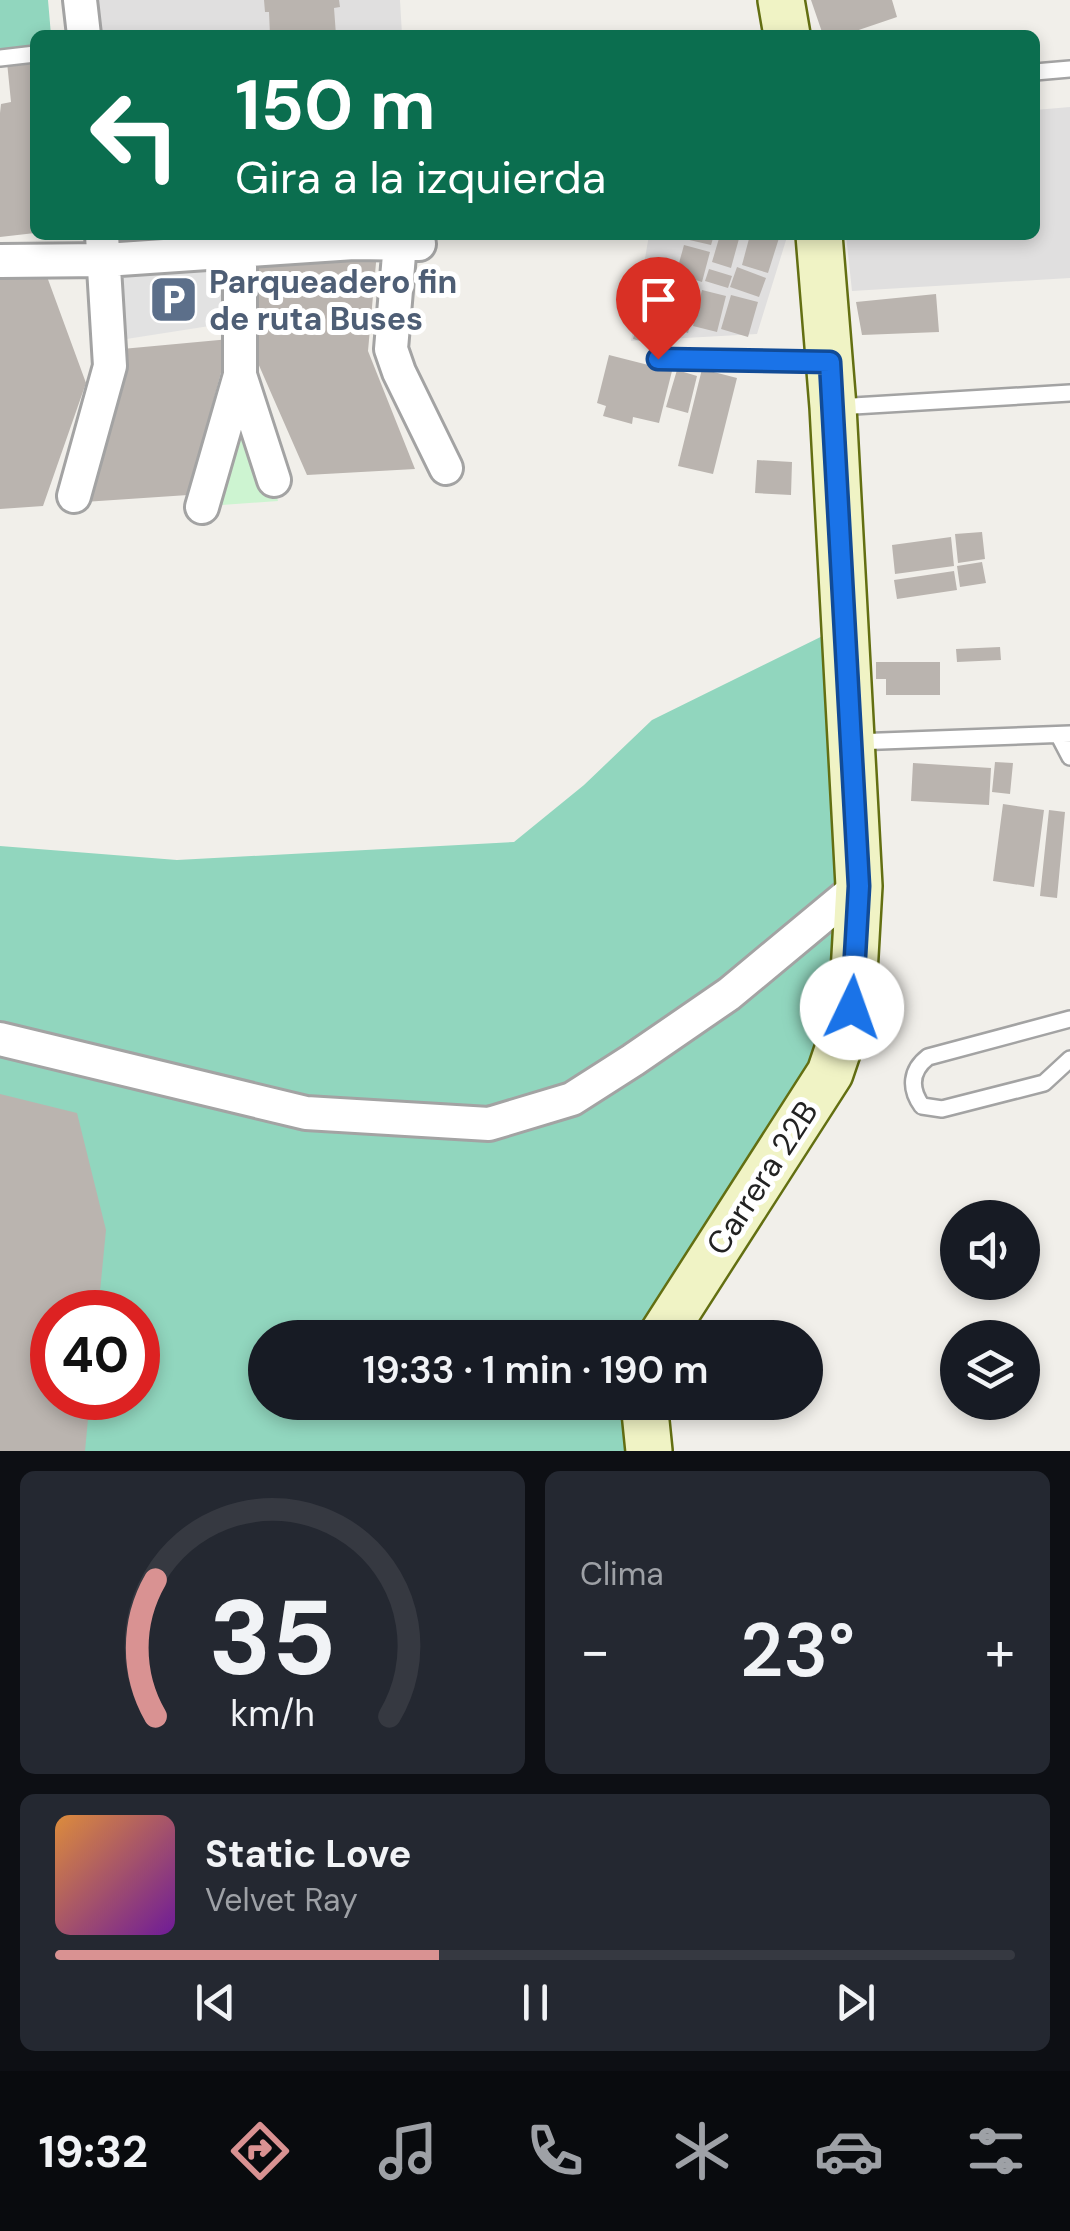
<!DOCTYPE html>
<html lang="es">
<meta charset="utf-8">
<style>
:root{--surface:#171b24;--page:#242831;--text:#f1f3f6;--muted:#9ea1a6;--line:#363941;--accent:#d99292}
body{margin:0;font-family:"DM Sans",sans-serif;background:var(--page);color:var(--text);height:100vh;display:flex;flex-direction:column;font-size:38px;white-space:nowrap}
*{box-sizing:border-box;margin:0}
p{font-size:32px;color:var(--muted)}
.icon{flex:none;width:55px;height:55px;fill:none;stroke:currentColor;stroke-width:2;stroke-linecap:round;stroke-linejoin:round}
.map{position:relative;height:1451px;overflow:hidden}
.sheet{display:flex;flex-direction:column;gap:20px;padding:20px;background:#0d0f14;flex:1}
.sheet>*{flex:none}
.banner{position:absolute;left:30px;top:30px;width:1010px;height:210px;border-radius:15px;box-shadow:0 5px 15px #0003;background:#0b6e4f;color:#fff;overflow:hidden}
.fabs{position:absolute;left:940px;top:1200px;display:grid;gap:20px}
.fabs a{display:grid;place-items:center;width:100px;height:100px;border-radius:50%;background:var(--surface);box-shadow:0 5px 15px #0003;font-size:50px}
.speed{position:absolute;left:30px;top:1290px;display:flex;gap:20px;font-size:50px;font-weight:700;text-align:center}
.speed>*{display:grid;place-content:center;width:130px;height:130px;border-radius:50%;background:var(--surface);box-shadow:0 5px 15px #0003;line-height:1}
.speed .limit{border:15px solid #d22;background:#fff;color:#111}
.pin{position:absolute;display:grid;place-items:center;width:85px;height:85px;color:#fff;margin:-102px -42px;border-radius:50% 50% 50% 0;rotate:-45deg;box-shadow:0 0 10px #0007}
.pin .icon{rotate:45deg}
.me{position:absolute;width:110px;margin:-55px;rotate:3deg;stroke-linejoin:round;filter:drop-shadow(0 0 8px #0008)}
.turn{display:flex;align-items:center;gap:35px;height:210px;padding:0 40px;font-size:45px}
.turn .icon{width:130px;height:130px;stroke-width:2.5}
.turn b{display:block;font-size:70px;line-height:85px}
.big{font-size:75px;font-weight:600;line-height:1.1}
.sheet .widget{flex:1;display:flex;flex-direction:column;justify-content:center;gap:15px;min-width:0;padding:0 35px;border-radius:15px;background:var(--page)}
.sheet .dial{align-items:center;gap:0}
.dial svg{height:260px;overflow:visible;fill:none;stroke:var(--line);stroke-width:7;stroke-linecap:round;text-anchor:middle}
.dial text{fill:var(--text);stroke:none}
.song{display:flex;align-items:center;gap:30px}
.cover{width:120px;height:120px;border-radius:15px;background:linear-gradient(135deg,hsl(30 70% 55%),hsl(280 70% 35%))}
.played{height:10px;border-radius:5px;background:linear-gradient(90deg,var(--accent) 40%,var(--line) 40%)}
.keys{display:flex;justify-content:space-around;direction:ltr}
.heat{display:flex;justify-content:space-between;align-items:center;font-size:55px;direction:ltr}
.sheet .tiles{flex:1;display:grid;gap:20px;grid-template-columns:1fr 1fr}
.widget:last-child{grid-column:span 2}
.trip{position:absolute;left:248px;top:1320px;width:575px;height:100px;border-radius:50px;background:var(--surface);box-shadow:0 5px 15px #0003;font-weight:600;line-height:100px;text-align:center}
.tabs{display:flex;height:160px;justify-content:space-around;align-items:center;background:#090b0e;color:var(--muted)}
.tabs .icon{width:70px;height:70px}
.tabs .on{color:var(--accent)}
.tabs b{font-size:45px;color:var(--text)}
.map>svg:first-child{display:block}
.residential{fill:#e0dfdf}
.park{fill:#cdf4d1}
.pitch{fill:#91d6be;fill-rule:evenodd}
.parking{fill:#e2e2e2}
.building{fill:#bab4af}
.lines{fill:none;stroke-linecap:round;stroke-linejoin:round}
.lane-casing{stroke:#a3a3a3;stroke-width:20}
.street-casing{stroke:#a3a3a3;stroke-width:38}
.secondary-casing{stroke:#636f12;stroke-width:50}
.lane{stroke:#fff;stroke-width:15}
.street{stroke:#fff;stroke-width:32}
.secondary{stroke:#f0f3c5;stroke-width:45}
.route-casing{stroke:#114b97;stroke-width:25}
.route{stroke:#1a73e8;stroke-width:18}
.labels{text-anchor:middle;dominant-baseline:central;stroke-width:10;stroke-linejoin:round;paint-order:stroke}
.service-label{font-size:32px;font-weight:bold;fill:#4e5e75;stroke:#fff;text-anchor:start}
.street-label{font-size:32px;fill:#222;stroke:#fff}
</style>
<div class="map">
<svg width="1070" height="1451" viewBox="0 0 1070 1451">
<rect width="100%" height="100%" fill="#f1efea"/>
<path class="residential" d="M95 0H400L402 35H100Z
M1070 107V278L852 291 846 235H1035V110Z
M649 235 787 237 757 334 631 341Z"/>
<path class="park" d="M240 385 278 501 208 506Z"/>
<path class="pitch" d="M0 0H48L51 35H35V50L0 53Z
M845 625 852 1008 660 1337 265 1338V1402L644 1403 649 1451H0V846L177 860 514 842 584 785 652 720ZM52 1312H138V1398H52Z"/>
<path class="parking" d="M233 258 235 322 120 340 110 278Z"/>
<path class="building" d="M264 0H339L340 7 334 8 336 35H270L269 12H265Z
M811 0H892L897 17 844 35H823Z
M35 59V233L0 237V113L1 104 11 102 7 62Z
M685 235H714L711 245 685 239Z
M720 235H740L731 268 712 262Z
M750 235 779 238 768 273 742 265Z
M684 245 710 252 702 282 676 274Z
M377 252 368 351 415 469 307 475 250 345 256 257Z
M42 263 86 383 43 506 0 509V266Z
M737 267 766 278 759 297 730 287Z
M709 269 732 276 728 288 705 281Z
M674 285 699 292 688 333 663 326Z
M702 290 726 296 717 332 693 326Z
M936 294 939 332 862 335 856 302Z
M731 295 758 302 748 337 721 329Z
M640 312 660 317 653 344 633 339Z
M230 339 188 495 84 502 122 349Z
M609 355 672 371 659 423 633 417 632 424 603 416 606 406 597 403Z
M702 369 737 378 713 474 678 466Z
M677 370 697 376 688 413 666 407Z
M757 460 792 462 791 495 755 493Z
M982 532 985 559 958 563 955 534Z
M951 537 954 566 895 574 892 545Z
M982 562 986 583 960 587 957 566Z
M954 571 957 590 897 599 894 580Z
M1000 647 1001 660 957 662 956 649Z
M876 662H940V695H886V679H876Z
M995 762 1013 763 1010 794 992 792Z
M913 763 991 768 989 805 911 801Z
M1003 804 1044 810 1034 887 993 881Z
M1049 810 1065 812 1057 898 1040 896Z
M0 1094 77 1113 106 1230 98 1312H52V1398H90L85 1451H0Z"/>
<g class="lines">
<defs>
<path id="lane" d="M0 58 35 54
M1035 72 1070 69
M658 359 824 362
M837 407 1070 393
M1059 736 1070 757
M854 742 1070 734
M1070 1019 928 1057C911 1070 909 1088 922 1106L942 1109 1044 1083 1070 1059"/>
<path id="street" d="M80 0 84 35
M400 243 391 349 399 372 446 468
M0 261 105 260 354 243 419 244
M240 375 274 480
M74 496 110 366 102 235
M202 507 240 375V248
M0 1039 306 1113 489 1124 572 1099 633 1060 729 994 859 886"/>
<path id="secondary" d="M781 0 787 35
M660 1338 830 1073 852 1008 859 886 833 407 819 235
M644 1402 649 1451"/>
</defs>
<use href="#lane" class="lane-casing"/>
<use href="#street" class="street-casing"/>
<use href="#secondary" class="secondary-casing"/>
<use href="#lane" class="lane"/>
<use href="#street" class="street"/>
<use href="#secondary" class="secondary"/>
</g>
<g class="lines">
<defs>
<path id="route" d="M658 359 830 362 859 886 852 1008"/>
</defs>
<use href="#route" class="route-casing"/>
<use href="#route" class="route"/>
</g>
<defs>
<symbol id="parking-square" viewBox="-11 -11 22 22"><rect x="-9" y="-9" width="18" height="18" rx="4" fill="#5c6f8a" stroke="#fff"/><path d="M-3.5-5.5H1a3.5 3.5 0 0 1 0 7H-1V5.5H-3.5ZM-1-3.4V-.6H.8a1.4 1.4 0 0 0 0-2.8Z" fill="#fff"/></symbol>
</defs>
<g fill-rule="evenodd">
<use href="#parking-square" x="146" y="272" width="55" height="55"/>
</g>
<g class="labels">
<g class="service-label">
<text x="209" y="282">Parqueadero fin<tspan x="209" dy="37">de ruta Buses</tspan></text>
</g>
<g class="street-label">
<text transform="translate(762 1178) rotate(-57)">Carrera 22B</text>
</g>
</g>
</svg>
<div class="fabs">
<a><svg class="icon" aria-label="sound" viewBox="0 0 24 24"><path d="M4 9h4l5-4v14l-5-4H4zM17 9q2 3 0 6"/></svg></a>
<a><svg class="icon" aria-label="layers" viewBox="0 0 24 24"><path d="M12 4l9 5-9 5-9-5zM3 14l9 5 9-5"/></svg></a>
</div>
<div class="speed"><div class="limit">40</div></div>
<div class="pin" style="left:658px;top:359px;background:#d93025"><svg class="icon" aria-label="arrive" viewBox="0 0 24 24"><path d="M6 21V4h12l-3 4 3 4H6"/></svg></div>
<svg class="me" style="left:852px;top:1008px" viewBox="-20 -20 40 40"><circle r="19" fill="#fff"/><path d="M0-13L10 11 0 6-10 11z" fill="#1a73e8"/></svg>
<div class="trip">19:33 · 1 min · 190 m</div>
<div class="banner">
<div class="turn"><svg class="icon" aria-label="left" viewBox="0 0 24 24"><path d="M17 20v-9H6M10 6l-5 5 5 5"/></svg><div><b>150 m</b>Gira a la izquierda</div></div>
</div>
</div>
<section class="sheet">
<div class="tiles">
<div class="widget dial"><svg viewBox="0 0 100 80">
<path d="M14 69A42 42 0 1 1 86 69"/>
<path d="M14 69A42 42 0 0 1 14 27" stroke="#d99292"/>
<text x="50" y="56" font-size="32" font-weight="700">35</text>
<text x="50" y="72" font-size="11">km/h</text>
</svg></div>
<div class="widget"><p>Clima</p>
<div class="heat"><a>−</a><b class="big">23°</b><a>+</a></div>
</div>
<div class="widget">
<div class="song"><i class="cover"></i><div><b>Static Love</b><p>Velvet Ray</p></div></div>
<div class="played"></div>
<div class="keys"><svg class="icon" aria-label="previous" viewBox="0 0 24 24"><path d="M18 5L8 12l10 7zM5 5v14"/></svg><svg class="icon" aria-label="pause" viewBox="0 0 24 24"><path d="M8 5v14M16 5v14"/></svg><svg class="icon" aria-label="next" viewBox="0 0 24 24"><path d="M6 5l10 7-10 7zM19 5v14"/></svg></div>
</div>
</div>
</section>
<nav class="tabs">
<b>19:32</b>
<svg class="icon on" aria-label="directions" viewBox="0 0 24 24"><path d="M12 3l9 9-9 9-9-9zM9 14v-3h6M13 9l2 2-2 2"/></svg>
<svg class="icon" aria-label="music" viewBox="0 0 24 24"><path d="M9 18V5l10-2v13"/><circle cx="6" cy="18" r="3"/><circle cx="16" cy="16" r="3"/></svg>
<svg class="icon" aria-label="phone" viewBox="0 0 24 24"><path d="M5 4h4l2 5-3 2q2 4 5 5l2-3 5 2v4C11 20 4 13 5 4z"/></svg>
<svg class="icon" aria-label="climate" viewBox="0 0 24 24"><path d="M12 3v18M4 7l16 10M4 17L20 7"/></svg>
<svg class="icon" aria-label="car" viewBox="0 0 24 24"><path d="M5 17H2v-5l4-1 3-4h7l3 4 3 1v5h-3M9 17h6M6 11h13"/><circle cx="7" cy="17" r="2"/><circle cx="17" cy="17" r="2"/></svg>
<svg class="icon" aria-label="filters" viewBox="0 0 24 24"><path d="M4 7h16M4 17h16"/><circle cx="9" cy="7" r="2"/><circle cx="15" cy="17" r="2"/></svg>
</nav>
